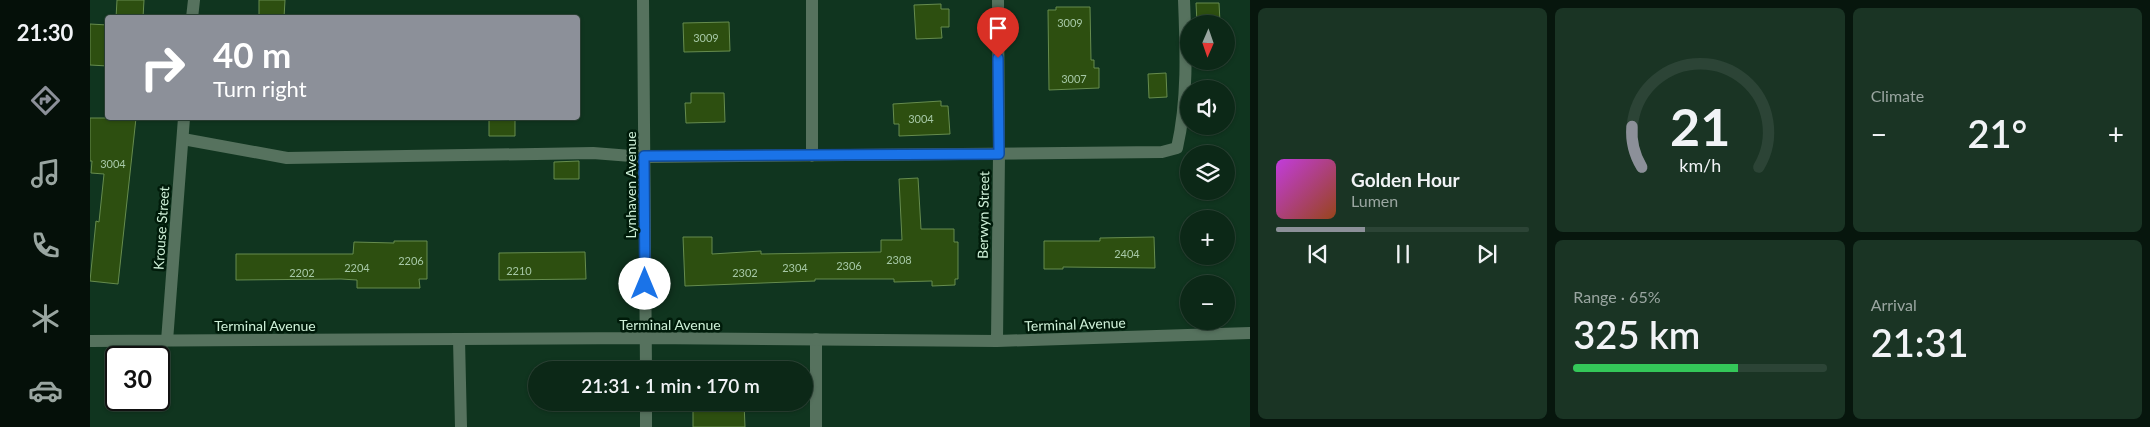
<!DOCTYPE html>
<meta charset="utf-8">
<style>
:root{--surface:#0c2817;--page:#1a3424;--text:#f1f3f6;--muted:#9aa6a1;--line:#2c4436;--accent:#8c9099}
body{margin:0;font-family:Lato,sans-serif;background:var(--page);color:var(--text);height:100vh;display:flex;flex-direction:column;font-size:19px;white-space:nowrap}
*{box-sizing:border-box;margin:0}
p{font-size:16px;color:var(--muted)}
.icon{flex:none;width:28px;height:28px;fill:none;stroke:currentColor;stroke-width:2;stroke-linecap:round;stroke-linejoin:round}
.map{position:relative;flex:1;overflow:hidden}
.details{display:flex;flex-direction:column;gap:8px;padding:8px;background:#07160d;width:900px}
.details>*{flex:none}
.top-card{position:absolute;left:15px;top:15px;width:475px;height:105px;border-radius:5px;box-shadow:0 1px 4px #0004,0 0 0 1px var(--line);background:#8c9099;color:#fff;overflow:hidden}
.needle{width:32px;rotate:182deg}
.tools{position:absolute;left:1090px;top:15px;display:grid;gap:10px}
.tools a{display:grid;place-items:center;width:55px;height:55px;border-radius:50%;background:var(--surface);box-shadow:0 1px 4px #0004,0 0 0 1px var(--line);font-size:25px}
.speed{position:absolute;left:15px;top:346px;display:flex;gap:10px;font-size:25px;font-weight:700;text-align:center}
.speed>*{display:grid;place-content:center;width:65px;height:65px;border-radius:50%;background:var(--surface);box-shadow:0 1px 4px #0004,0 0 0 1px var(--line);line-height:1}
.speed .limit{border:2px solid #111;border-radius:8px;background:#fff;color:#111}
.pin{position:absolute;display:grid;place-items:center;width:42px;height:42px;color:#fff;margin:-51px -21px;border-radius:50% 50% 50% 0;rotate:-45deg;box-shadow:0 0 5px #0007}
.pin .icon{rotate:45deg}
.me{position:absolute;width:55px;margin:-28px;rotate:0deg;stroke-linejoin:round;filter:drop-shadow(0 0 4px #0008)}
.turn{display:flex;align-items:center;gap:18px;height:105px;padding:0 25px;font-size:22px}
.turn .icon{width:65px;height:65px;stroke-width:2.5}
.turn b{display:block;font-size:35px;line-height:42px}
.big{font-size:38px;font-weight:600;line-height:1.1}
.details .tile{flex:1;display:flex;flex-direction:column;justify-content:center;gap:8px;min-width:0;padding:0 18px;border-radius:8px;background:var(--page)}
.details .dial{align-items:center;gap:0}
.dial svg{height:130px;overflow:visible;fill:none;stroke:var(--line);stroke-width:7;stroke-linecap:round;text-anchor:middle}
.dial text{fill:var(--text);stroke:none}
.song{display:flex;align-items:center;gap:15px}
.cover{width:60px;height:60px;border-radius:8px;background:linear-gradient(135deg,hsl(290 70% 55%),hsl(20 70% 35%))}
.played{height:5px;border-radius:2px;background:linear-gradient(90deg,var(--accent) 35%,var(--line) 35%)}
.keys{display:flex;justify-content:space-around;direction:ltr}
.heat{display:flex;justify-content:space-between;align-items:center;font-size:28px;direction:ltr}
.charge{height:8px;border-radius:4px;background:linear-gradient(90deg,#34c759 65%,var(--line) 0)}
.details .tiles{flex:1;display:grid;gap:8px;grid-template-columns:repeat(3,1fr)}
.tile:first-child{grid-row:span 2}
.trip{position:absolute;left:438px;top:361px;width:285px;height:50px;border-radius:25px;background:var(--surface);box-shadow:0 1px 4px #0004,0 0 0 1px var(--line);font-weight:600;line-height:50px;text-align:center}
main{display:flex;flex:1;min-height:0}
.menu{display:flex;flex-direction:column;width:90px;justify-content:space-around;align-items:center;background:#051009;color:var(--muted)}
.menu .icon{width:35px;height:35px}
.menu .active{color:var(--accent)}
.menu b{font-size:22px;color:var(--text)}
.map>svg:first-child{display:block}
.building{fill:#2d4f10;stroke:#668c4e}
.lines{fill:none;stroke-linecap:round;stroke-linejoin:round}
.lane{stroke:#56725e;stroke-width:12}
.street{stroke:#56725e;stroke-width:12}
.route-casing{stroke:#114b97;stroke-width:12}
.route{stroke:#1a73e8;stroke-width:9}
.labels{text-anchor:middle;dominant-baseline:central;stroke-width:5;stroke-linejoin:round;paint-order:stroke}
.number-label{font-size:11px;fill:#a6c8a6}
.street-label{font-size:14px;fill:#cef0d8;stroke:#001b0a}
</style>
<main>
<nav class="menu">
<b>21:30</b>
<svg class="icon active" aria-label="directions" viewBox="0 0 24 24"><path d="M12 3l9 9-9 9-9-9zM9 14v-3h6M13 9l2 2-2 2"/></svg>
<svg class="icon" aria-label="music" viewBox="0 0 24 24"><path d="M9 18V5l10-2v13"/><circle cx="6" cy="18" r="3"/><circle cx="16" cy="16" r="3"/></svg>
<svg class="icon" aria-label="phone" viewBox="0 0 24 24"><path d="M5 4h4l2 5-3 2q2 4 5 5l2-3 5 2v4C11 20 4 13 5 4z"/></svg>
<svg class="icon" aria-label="climate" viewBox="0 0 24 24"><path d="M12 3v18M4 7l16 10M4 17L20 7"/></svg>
<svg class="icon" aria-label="car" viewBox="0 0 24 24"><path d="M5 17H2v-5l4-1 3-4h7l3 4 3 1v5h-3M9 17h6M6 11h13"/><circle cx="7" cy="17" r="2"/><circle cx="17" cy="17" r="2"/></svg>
</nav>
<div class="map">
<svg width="1160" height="427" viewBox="0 0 1160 427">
<rect width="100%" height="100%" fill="#10351f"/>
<path class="building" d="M27 0H54L53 18H26Z
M169 0H195L194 18H169Z
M1106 3H1129L1130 22 1107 23Z
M851 4V9H859V27H851L852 38 826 39 824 5Z
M966 7H1000L1001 60H1004V68H1009V88L959 90 958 10H966Z
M639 22 640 51 594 52 593 23Z
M0 24 18 25V66L0 65Z
M1076 73 1077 97 1059 98 1058 74Z
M601 93H634L635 122 596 123 595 103H601Z
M851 101V106H858L860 134 809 136V124H804L803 104Z
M0 118H46L28 284 0 281 6 221 9 222 14 174 1 173 2 161H0Z
M399 118H425V136H399Z
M489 161V179H464V162Z
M828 178 831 229H864V242H868V279H865V285L842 286V281L804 282V279H725V281L595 286 593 237H622V254L671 251V254L791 252V240H812L809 179Z
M1064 237 1065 268 973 267V269H954V241H1010V238Z
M304 241H337V279H329L330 288H267V280L251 279 146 280V254H263L264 242 304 243Z
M495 252 496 279 409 280V253Z
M603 402H654L655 427H603Z"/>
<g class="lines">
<path class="lane" d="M93 139 197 158 503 153 554 157 1072 152 1087 148C1098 100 1096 49 1094 0
M722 156V0
M369 339 371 427
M726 339V427"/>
<path class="street" d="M553 0 556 370
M102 18 104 0
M0 341 556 338 907 341 1160 333
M77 341 94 118
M907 341 909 154 908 0
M556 402V427"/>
</g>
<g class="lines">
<defs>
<path id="route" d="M555 284 554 156 909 154 908 58"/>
</defs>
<use href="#route" class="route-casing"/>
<use href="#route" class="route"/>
</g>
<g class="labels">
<g class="number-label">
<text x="980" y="22">3009</text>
<text x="616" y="37">3009</text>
<text x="984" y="78">3007</text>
<text x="831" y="118">3004</text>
<text x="23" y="163">3004</text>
<text x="1037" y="253">2404</text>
<text x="809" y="259">2308</text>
<text x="321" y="260">2206</text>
<text x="759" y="265">2306</text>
<text x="267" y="267">2204</text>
<text x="705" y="267">2304</text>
<text x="429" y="270">2210</text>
<text x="212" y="272">2202</text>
<text x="655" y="272">2302</text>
</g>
<g class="street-label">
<text transform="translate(540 185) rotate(-90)">Lynhaven Avenue</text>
<text transform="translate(893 215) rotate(-89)">Berwyn Street</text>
<text transform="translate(71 228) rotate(-86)">Krouse Street</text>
<text x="580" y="324">Terminal Avenue</text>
<text transform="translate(985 324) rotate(-2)">Terminal Avenue</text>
<text x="175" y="325">Terminal Avenue</text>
</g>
</g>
</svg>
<div class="tools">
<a><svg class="needle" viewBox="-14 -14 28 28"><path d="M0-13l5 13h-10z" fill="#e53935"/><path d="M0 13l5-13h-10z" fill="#9aa6a1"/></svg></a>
<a><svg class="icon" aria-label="sound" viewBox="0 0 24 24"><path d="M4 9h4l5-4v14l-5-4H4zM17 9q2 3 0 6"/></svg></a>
<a><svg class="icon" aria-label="layers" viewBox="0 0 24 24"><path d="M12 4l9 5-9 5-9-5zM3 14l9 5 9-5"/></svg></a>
<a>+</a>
<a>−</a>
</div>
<div class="speed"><div class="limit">30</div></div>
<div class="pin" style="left:908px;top:58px;background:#d93025"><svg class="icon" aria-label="arrive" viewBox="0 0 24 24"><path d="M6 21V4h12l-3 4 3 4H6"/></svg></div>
<svg class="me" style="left:555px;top:284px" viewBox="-20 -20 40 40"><circle r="19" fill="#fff"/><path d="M0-13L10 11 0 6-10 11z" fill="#1a73e8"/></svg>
<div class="trip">21:31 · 1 min · 170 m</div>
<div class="top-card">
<div class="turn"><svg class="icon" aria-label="right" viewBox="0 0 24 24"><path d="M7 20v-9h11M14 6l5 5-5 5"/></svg><div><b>40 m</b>Turn right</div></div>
</div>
</div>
<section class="details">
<div class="tiles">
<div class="tile">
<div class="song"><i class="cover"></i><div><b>Golden Hour</b><p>Lumen</p></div></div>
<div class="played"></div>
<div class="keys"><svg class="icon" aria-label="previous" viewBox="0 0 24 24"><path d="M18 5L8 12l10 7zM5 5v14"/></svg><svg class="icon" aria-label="pause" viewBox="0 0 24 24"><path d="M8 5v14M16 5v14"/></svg><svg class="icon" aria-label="next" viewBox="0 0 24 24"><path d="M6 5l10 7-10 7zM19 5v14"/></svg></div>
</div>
<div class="tile dial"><svg viewBox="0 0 100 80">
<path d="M14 69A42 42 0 1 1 86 69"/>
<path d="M14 69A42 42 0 0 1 8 44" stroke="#8c9099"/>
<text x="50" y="56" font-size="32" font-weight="700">21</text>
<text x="50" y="72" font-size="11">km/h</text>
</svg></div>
<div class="tile"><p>Climate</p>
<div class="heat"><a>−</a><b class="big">21°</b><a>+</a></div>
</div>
<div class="tile"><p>Range · 65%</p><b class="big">325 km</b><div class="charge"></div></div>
<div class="tile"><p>Arrival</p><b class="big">21:31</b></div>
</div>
</section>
</main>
